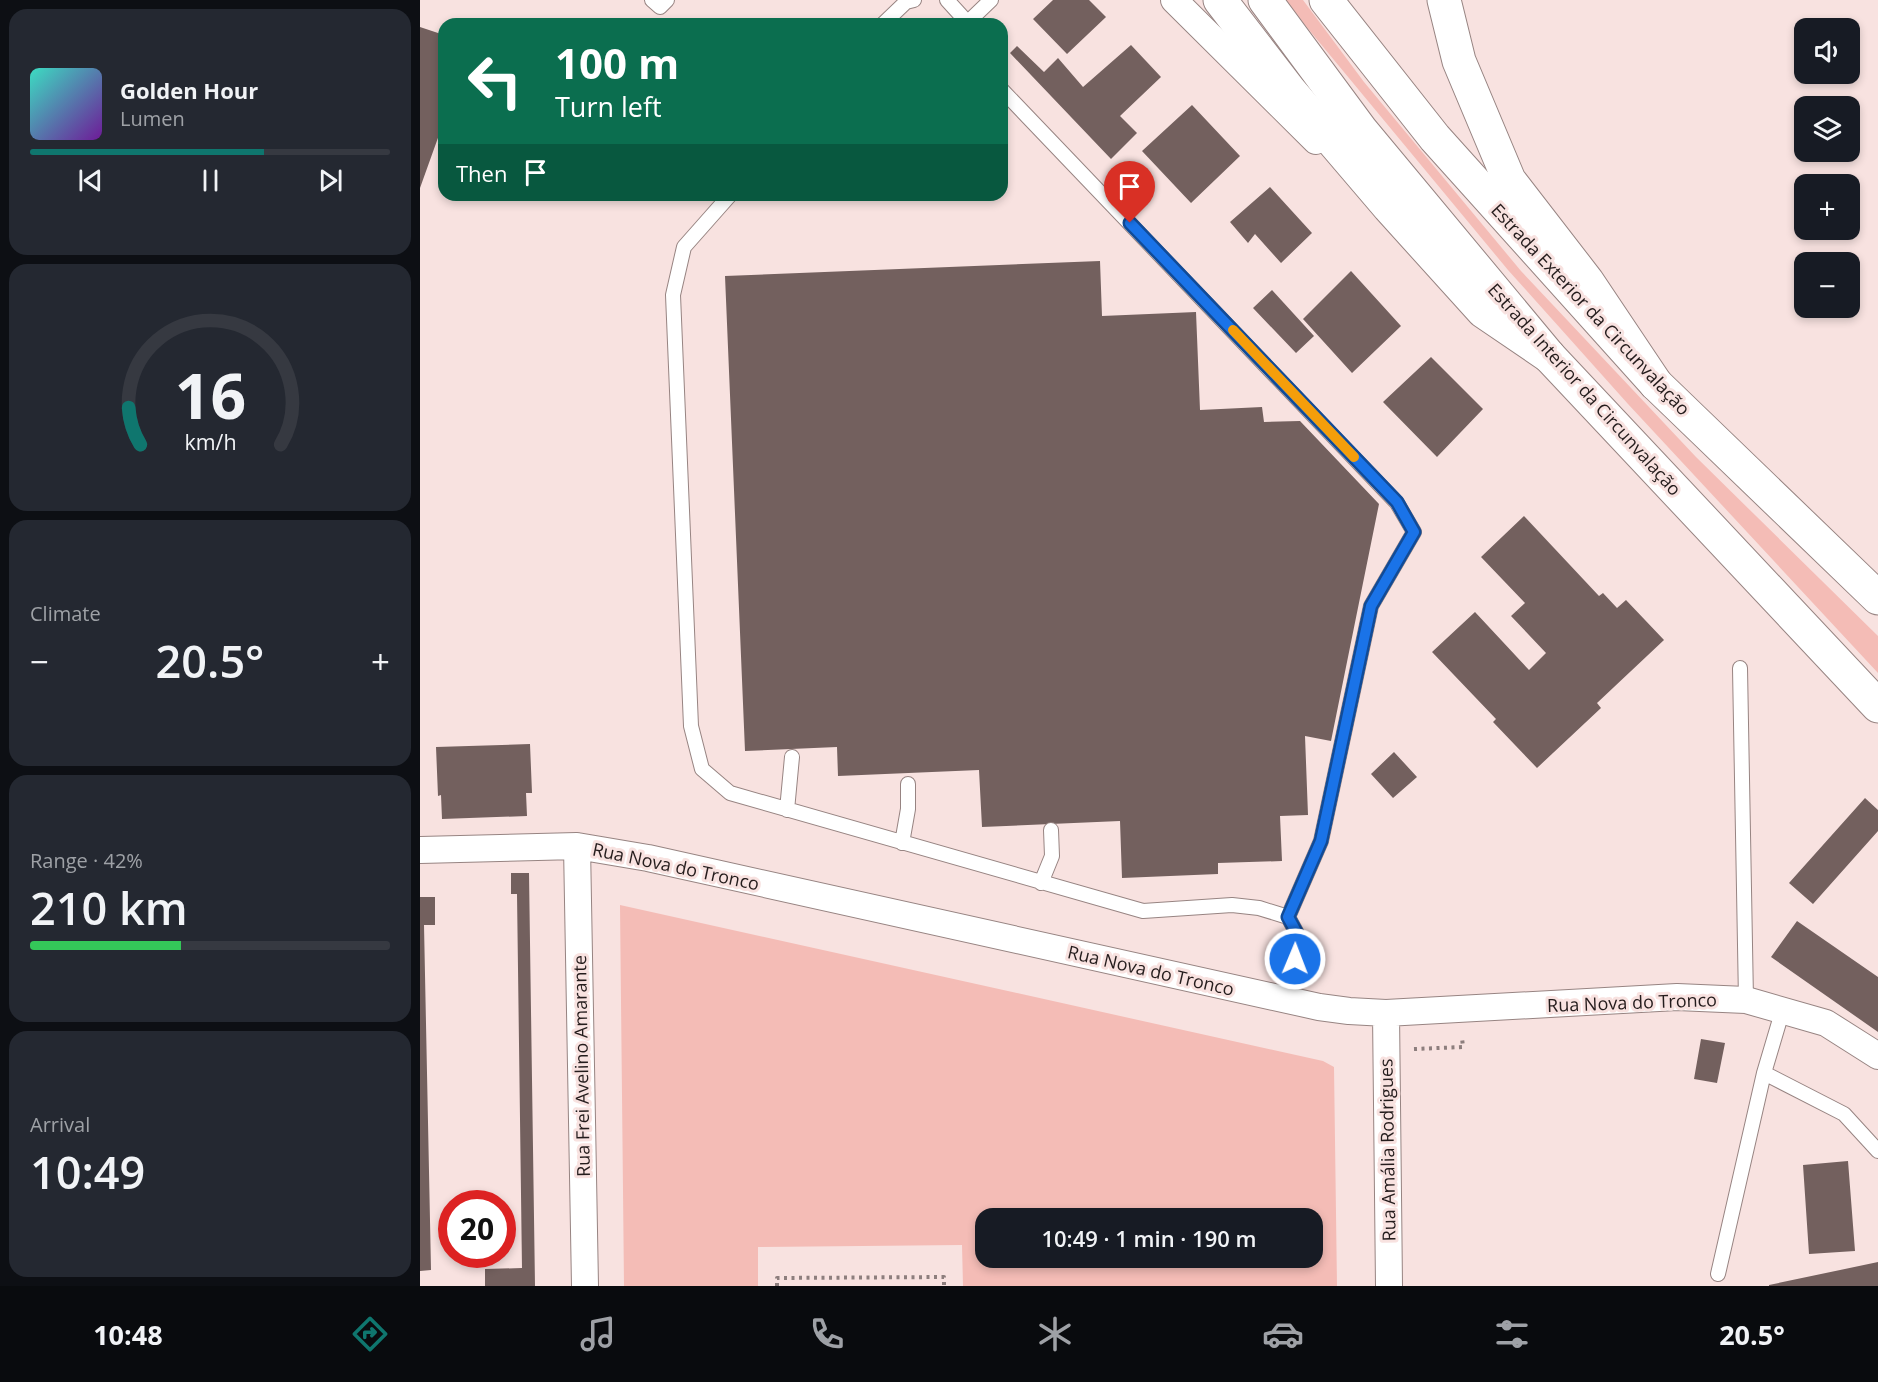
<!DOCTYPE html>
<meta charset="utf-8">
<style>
:root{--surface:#171b24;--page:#242831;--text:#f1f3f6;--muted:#9ea1a6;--line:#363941;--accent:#0f766e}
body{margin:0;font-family:"Open Sans",sans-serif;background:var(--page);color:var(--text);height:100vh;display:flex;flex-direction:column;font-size:22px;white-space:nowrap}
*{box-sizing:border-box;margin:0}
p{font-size:20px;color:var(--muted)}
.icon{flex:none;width:33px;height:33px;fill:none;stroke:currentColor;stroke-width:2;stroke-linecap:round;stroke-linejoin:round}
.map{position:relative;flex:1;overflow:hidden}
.details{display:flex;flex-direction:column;gap:9px;padding:9px;background:#0d0f14;width:420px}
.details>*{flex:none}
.hud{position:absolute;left:18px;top:18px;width:570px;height:183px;border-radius:18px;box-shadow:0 3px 9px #0003;background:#0b6e4f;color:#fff;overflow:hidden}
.tools{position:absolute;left:1374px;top:18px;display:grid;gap:12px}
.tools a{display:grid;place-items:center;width:66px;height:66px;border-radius:12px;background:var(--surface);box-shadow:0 3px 9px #0003;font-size:30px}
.speed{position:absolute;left:18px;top:1190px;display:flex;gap:12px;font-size:30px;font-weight:700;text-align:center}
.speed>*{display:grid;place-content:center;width:78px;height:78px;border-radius:50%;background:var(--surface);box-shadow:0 3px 9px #0003;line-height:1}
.speed .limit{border:9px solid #d22;background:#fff;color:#111}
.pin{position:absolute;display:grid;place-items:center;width:51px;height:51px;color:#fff;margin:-62px -26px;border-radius:50% 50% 50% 0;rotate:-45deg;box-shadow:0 0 6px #0007}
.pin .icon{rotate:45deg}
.me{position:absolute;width:66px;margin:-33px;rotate:1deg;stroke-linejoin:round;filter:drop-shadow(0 0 4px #0008)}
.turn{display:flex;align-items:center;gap:21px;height:126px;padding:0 18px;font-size:27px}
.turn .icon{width:78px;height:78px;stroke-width:2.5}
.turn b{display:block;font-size:42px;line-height:51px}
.then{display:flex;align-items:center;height:57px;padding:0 18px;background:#0003;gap:12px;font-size:22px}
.big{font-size:45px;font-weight:600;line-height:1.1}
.details .tile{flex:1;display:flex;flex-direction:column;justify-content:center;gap:9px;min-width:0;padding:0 21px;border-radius:18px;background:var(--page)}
.details .dial{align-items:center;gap:0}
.dial svg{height:156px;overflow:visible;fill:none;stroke:var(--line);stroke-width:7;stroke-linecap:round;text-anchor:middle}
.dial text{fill:var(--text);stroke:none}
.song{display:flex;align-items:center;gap:18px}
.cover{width:72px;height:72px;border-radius:9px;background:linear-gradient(135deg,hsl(170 70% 55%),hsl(280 70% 35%))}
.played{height:6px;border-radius:3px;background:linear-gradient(90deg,var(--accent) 65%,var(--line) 65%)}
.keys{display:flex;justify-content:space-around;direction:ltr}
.heat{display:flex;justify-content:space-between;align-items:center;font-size:33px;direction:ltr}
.charge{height:9px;border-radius:4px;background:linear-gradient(90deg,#34c759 42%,var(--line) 0)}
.trip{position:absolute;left:555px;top:1208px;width:348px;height:60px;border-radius:18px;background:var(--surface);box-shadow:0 3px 9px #0003;font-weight:600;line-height:60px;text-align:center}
.tab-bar{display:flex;height:96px;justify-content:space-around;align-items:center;background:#090b0e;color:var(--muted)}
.tab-bar .icon{width:42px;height:42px}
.tab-bar .on{color:var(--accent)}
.tab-bar b{font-size:27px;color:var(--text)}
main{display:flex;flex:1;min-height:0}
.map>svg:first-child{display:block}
.green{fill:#f4bcb6;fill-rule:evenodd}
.building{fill:#73605e}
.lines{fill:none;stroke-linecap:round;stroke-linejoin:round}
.service-casing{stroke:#978482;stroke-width:16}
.minor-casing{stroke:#978482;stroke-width:28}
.primary-casing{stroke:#978482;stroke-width:35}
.trunk-casing{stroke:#978482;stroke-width:35}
.path{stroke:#8d7e7d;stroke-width:4;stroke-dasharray:3 4.5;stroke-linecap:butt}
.service{stroke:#fff;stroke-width:14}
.minor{stroke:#fff;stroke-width:26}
.primary{stroke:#fff;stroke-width:33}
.trunk{stroke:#fff;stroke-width:33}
.route-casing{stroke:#114b97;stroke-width:15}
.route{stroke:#1a73e8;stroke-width:10}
.slow{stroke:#f59e0b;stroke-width:10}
.labels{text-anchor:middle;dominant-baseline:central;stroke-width:6;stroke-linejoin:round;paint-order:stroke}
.street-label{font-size:18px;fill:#241c1c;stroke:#f8e2e0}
</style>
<main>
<section class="details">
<div class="tile">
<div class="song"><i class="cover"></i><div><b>Golden Hour</b><p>Lumen</p></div></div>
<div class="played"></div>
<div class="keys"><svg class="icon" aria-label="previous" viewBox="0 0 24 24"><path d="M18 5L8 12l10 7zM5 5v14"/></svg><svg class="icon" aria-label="pause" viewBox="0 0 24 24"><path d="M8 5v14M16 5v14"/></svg><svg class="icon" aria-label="next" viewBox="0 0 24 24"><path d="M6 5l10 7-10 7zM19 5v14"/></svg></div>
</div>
<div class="tile dial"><svg viewBox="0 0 100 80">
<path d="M14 69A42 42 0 1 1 86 69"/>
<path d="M14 69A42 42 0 0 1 8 50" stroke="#0f766e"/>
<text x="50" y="56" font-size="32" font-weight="700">16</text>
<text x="50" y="72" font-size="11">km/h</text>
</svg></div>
<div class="tile"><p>Climate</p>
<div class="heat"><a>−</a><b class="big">20.5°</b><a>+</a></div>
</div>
<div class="tile"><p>Range · 42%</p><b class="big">210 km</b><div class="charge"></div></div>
<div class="tile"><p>Arrival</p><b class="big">10:49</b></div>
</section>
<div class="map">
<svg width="1458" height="1286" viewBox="0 0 1458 1286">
<rect width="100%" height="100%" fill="#f8e2e0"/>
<path class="green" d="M866 0H883L944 82 1101 271 1276 457 1458 636V673L1208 404 1088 270 885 25Z
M200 905 903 1061 914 1067 917 1286H543L542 1245 338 1247V1286H204ZM566 1218H892V1257H566Z"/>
<path class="building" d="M633 0H669L686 17 647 54 613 19Z
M0 27 24 35V121L0 188Z
M711 45 741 77 700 116 717 133 691 159 590 53 597 46 624 72 638 58 663 87Z
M772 105 820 156 771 203 722 151Z
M850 187 892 233 861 263 835 234 828 243 810 222Z
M680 261 682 316 776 312 780 410 842 407 844 422 880 421 959 504 911 741 885 736 888 815 860 816 862 861 798 863V874L702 878 700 821 562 827 559 770 418 776 417 747 325 751 305 276Z
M931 271 981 326 932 373 883 319Z
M852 290 894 336 876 353 833 308Z
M1011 357 1063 409 1017 457 963 402Z
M1104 516 1179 596 1183 593 1197 608 1206 600 1244 640 1177 703 1181 708 1117 768 1073 722 1076 719 1012 652 1055 612 1109 670 1126 653 1091 616 1105 603 1061 557Z
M110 744 112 793H106L107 816 22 819 21 795 18 796 16 747Z
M974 752 997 777 973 798 951 774Z
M1445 798 1458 810V831L1393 904 1369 883Z
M91 873H109L115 1286H65V1269L102 1268 97 894H91Z
M0 897H15V925H4L11 1270 0 1271Z
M1377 921 1458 977V1032L1351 957Z
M1281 1039 1305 1043 1297 1083 1274 1079Z
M1428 1161 1435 1251 1389 1254 1383 1165Z
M1458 1262V1286H1349V1285Z"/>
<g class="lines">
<defs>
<path id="service" d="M232 0 240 7 247 0
M527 0 547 22
M463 24 486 2 494 0
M546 24 571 0
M310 195 264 247 253 295 271 726 282 769 310 793 723 911 812 905 839 908 868 917 901 841 951 606 994 532 977 503 582 90
M1320 668 1326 1000
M367 810 372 757
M482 843 488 809V784
M621 883 632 856 631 830
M865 999 880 939 868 917
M1344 1073 1424 1114 1458 1151
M1298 1274 1344 1073 1363 1009"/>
<path id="minor" d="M754 0 896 141
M157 846 165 1286
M0 850 157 846 228 858 899 1007 929 1011 966 1013 1257 997 1326 1000 1406 1023 1458 1056
M966 1013 969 1286"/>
<path id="primary" d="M845 0 941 130 1129 356 1458 706
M906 0 1015 138 1236 384 1458 598"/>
<path id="trunk" d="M800 0 870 91 969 207 1063 311 1129 356
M1024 0 1039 61 1089 180 1167 281 1236 384"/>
</defs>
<use href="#service" class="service-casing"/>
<use href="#minor" class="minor-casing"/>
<use href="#primary" class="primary-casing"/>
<use href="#trunk" class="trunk-casing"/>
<path class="path" d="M994 1049 1043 1047 1042 1038
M357 1286V1278L524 1277V1286"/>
<use href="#service" class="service"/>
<use href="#minor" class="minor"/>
<use href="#primary" class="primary"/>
<use href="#trunk" class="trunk"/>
</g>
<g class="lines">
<defs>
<path id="route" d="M710 223 977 502 994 532 951 606 901 841 868 917 880 939 875 959"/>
</defs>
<use href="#route" class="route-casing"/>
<use href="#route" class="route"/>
<path class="slow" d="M813 330 934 457"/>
</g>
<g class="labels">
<g class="street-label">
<text transform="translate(1171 309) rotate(47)">Estrada Exterior da Circunvalação</text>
<text transform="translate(1165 389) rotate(48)">Estrada Interior da Circunvalação</text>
<text transform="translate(256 866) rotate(12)">Rua Nova do Tronco</text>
<text transform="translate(731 970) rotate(13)">Rua Nova do Tronco</text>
<text transform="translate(1212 1002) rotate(-2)">Rua Nova do Tronco</text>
<text transform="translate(161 1066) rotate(-91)">Rua Frei Avelino Amarante</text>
<text transform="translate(967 1150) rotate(-91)">Rua Amália Rodrigues</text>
</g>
</g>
</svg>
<div class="tools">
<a><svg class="icon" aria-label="sound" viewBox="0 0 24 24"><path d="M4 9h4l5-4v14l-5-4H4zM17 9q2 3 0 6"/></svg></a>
<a><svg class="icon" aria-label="layers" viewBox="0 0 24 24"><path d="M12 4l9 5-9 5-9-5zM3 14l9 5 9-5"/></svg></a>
<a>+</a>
<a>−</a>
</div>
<div class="speed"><div class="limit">20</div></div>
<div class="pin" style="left:710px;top:223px;background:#d93025"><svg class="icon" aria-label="arrive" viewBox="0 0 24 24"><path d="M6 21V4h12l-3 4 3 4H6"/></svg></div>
<svg class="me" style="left:875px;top:959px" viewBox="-20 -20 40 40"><circle r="17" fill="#1a73e8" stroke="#fff" stroke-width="3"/><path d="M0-11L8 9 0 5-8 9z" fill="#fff"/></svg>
<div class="trip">10:49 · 1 min · 190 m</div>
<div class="hud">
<div class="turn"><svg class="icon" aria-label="left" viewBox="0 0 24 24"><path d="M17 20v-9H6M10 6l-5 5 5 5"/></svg><div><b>100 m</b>Turn left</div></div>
<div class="then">Then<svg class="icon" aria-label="arrive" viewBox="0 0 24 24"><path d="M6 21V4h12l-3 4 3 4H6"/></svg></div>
</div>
</div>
</main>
<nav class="tab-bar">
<b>10:48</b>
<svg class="icon on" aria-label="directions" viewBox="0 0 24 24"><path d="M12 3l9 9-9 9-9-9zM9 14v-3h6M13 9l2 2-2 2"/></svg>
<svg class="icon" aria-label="music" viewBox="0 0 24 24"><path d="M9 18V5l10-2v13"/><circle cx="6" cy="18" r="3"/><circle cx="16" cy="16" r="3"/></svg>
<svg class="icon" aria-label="phone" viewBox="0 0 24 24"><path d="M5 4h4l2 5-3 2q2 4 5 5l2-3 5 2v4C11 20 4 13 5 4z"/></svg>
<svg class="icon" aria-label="climate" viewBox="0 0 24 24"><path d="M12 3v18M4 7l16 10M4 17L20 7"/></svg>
<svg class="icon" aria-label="car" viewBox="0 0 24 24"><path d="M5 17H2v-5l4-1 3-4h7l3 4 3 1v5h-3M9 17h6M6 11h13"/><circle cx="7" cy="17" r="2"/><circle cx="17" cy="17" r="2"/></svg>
<svg class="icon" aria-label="filters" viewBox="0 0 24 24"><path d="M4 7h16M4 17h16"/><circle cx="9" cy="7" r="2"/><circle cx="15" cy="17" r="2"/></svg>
<b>20.5°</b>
</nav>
